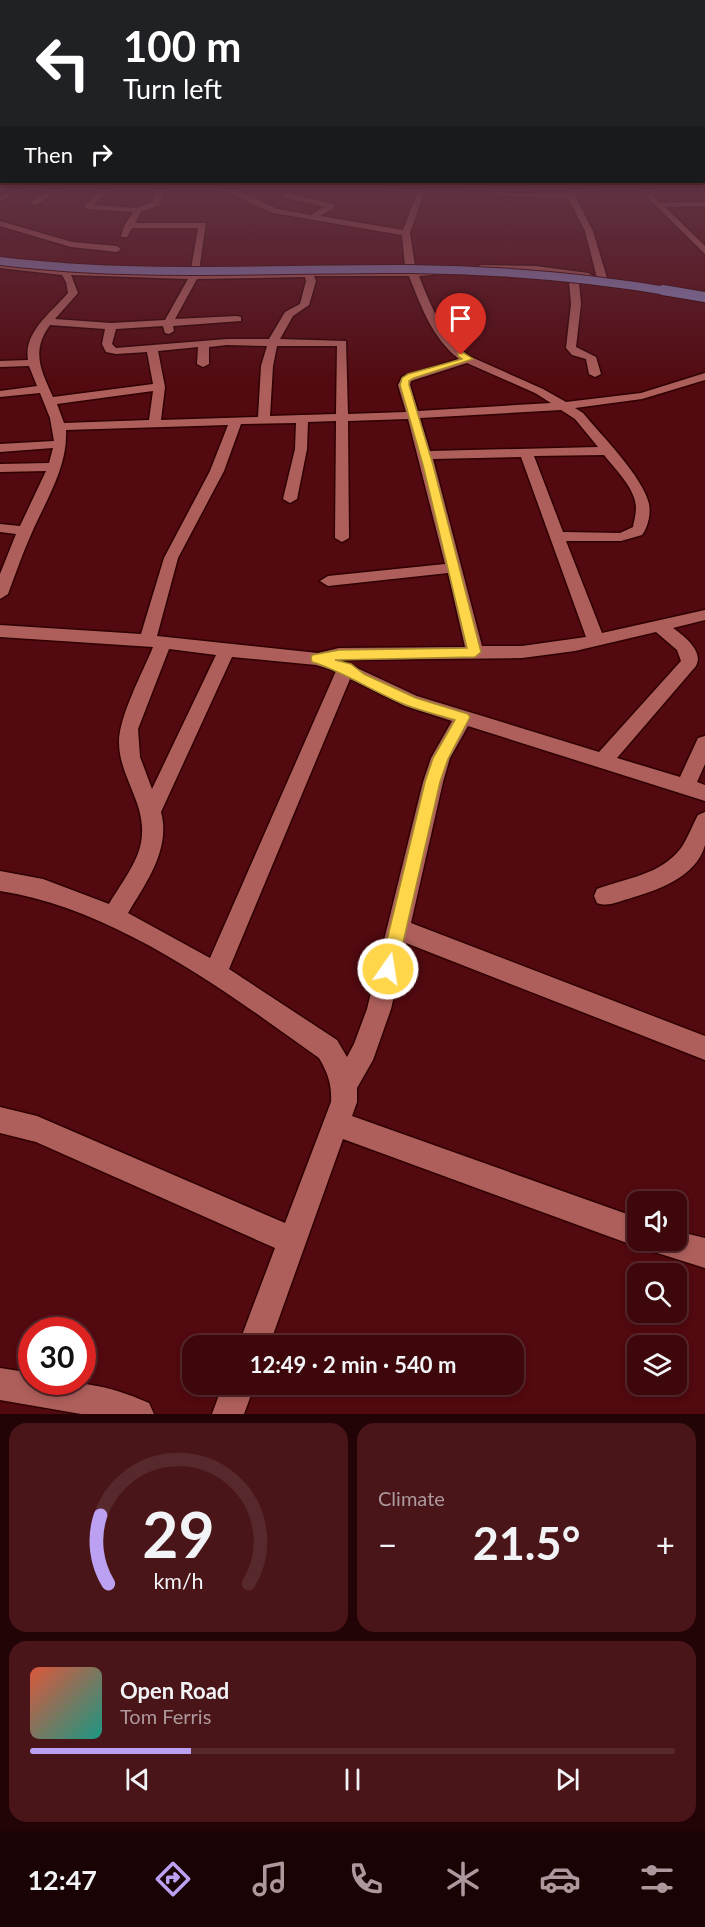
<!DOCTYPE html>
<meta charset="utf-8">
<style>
:root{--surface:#3e070b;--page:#491519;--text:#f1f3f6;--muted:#ad999d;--line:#57282c;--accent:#bca0f2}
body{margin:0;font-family:Lato,sans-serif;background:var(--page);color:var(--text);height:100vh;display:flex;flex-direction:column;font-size:22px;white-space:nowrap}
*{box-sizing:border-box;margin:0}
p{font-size:20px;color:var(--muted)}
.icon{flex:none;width:33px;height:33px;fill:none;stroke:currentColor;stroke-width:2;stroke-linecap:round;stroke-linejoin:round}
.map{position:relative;height:1414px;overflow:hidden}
.panel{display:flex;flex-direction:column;gap:9px;padding:9px;background:#220406;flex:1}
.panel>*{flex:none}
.guide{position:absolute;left:0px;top:0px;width:705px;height:183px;box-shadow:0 3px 9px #0003,0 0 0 2px var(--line);background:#202124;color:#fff;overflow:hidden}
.fabs{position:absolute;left:627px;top:1191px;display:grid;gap:12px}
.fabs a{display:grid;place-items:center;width:60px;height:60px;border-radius:12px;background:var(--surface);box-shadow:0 3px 9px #0003,0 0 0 2px var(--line);font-size:30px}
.speed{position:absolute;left:18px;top:1317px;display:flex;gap:12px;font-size:30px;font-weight:700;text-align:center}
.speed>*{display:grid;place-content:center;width:78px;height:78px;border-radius:50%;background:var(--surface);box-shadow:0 3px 9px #0003,0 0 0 2px var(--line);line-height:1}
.speed .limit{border:9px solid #d22;background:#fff;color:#111}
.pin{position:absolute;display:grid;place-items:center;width:51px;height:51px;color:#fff;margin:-62px -26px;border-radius:50% 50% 50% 0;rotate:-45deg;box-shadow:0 0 6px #0007}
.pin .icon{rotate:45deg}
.me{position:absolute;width:66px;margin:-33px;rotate:13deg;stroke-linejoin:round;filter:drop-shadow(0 0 4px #0008)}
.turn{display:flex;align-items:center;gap:21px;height:126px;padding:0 24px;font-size:27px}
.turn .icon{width:78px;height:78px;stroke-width:2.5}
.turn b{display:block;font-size:42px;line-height:51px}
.then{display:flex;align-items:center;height:57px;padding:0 24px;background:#0003;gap:12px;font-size:22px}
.big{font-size:45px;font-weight:700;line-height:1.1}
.panel .card{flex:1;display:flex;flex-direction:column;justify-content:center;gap:9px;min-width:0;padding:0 21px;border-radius:18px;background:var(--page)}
.panel .dial{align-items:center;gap:0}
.dial svg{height:156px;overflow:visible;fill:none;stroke:var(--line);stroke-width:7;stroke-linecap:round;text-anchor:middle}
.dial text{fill:var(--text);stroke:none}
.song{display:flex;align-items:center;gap:18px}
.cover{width:72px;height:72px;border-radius:9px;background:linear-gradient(135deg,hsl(10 70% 55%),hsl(170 70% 35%))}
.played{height:6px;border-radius:3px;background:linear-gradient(90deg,var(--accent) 25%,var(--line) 25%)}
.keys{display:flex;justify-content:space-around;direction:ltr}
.heat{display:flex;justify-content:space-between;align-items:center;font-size:33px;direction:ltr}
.panel .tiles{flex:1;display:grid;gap:9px;grid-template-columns:1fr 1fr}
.card:last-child{grid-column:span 2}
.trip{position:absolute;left:182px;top:1335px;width:342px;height:60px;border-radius:18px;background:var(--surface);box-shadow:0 3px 9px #0003,0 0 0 2px var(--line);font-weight:700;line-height:60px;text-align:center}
.tabs{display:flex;height:96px;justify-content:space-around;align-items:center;background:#190304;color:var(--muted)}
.tabs .icon{width:42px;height:42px}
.tabs .selected{color:var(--accent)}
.tabs b{font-size:27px;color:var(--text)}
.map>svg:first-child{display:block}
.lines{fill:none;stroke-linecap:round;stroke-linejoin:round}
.minor-casing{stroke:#2f0001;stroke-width:3}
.minor{fill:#ae5f5b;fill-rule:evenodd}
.major-bridge-far1-casing{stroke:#2f0001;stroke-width:10;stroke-linecap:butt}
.major-bridge-casing{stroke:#2f0001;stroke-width:12;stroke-linecap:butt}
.major-bridge-far1{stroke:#8784bd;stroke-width:8}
.major-bridge{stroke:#8784bd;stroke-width:10}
.route{fill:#ffd54a;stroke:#a68a30;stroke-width:1.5}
</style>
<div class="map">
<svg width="705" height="1414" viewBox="0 0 705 1414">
<rect width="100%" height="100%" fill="#52090f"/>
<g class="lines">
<defs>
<path id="minor" d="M15 189H25L0 201V196Z
M53 189H63L36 205 29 203Z
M101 189H109L94 205 137 208 153 202 156 189H164L160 205 141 212 135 223H206L199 271 191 269 198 228H132L127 237H121L124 226 133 212 88 209 84 207Z
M220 189H233L278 209 311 215 324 207 282 197V193H285L334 204V208L320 216 403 230 417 193 373 189 568 194 570 189H606L576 192 575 196 593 231 607 278 602 281 597 278 585 231 568 198 424 193 410 233 415 266 410 269 405 266 402 235 273 213Z
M639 189H647L660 203 705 202V206L665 207 705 246V254Z
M0 221 72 242 117 246 121 249 117 252 71 247 0 226Z
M0 262 66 269 73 264 78 267 75 270 160 273 430 270 435 273 433 275 419 276C431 306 442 335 469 356L543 389 566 402 641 393 705 373V380L642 399 575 408 583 413C602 436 643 477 649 504 651 514 648 527 642 535L621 541H566L602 633 705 610V620L673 628C684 636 704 651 696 666L617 758 680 777 698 738 705 736V764L697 782 705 785V801L468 726 450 758 443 782 411 923 705 1036V1060L406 943 391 1009 373 1060 357 1088V1102L352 1116 638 1218V1240H676V1231L705 1238V1268L648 1250 645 1244 638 1247 343 1139 269 1346H238L275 1248 36 1142 0 1133V1107L37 1116 285 1223 331 1102C332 1085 328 1073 319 1058 225 991 116 909 0 891V871L43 879 109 904C134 863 154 844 134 795 127 777 119 761 119 742 119 716 143 672 153 647L0 637V625L141 634 164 558 210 471 228 425 66 430C68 469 44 503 30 537 22 555 15 575 8 594L0 599V574L16 534 0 532V524L20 526 46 471 0 472V464L49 463 53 448 0 452V444L54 441 50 418 40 393 0 397V391L37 386 29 366 0 367V361L28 360C23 332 52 312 68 293L66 282 62 275 0 268ZM71 275 188 279 165 320 111 323 55 319 78 293ZM314 276H409C421 306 432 338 459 359L402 377 398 385 406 412 348 414 346 341 280 339 293 316 309 305 316 281ZM305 277 306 281 300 304 285 312 269 339H227L116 348 112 344 116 329 163 326 165 333 169 334 174 331 173 326 241 321V317L237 316 175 319 197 279ZM50 325 105 329 102 344 106 352 116 354 147 352 153 384 53 397C42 372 30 352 50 325ZM227 345 267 346 261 366 258 417 161 420 165 387 158 351 198 347 197 364 203 367 209 364V347ZM277 346H337L336 414 270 416 273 366ZM467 363 535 393 551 403 418 411 410 385 411 381ZM153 391 149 420 64 423 57 404ZM561 410 575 419 598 447 430 451 420 418ZM408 419 445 564 328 576 320 581 328 586 448 573 465 647 339 648 318 653 157 636 178 558 224 471 241 424 296 423 295 449 283 499 290 503 297 499 307 449 308 422 336 421 335 538 342 542 349 538 348 421ZM604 455C615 469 636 489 636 508 636 514 634 521 633 527L620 533 563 532 534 456ZM521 457 586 637 522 646H482L433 459ZM656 632 677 650 681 661 599 752 417 696 340 660 522 658 575 651ZM169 649 216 655 152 789 140 757 138 729ZM232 657 316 665 336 671 210 958 128 913C146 883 171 849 161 812ZM350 679 405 706 452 721 431 758 423 782 367 1009 354 1044 347 1057 337 1040 229 969Z
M481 265 536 266 588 273 593 276 588 279 536 272 478 270V266Z
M574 279 579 282 581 304 576 347 596 357 601 374 595 377 589 374 586 359 572 355 566 348 571 304 569 282Z
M705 812C705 822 705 835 705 845 696 878 657 890 628 899 617 902 608 907 597 903L594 896 597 889C626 878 661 875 681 848 688 838 692 826 698 815Z
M0 1368 32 1373V1382C81 1382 103 1383 149 1403L154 1414H81L0 1400Z
M223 1384H255L244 1414H212Z"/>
</defs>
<use href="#minor" class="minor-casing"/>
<use href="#minor" class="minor"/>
<defs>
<path id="major-bridge-far1" d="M0 261C139 278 271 268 410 269 498 270 586 277 673 292"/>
<path id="major-bridge" d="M663 290 705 297"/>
</defs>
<use href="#major-bridge-far1" class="major-bridge-far1-casing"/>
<use href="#major-bridge" class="major-bridge-casing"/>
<use href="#major-bridge-far1" class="major-bridge-far1"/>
<use href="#major-bridge" class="major-bridge"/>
</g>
<linearGradient id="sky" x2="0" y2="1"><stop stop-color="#2d0508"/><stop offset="0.49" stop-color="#603242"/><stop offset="1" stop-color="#603242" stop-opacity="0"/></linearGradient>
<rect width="705" height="387" fill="url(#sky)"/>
<path class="route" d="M458 353H464L473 359 414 378 409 381V385L433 465 481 652 475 657 335 660 351 664 364 674 416 698 468 714 470 717 448 759 440 782 397 969 395 976 388 978 382 976 380 969 425 782 433 758 455 720C439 715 421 711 406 705 373 692 345 672 312 662L311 658 312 655 339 650 467 648 423 465 400 385 402 378 408 374 462 359 458 356Z"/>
</svg>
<div class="fabs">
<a><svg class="icon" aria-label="sound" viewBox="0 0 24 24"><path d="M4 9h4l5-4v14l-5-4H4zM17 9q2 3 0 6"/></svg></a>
<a><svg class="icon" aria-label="search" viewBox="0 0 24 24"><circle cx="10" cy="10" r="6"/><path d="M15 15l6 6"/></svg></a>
<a><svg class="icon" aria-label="layers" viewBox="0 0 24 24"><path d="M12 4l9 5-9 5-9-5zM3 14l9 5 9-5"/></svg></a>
</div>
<div class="speed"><div class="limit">30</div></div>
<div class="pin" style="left:461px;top:355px;background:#d93025"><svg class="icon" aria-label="arrive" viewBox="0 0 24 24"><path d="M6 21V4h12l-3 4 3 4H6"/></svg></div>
<svg class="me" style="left:388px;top:969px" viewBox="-20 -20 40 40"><circle r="17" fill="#ffd54a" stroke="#fff" stroke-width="3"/><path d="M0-11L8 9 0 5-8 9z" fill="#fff"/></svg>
<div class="trip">12:49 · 2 min · 540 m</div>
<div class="guide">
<div class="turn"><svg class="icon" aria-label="left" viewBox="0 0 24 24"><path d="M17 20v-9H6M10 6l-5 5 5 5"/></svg><div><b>100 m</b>Turn left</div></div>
<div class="then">Then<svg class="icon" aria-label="right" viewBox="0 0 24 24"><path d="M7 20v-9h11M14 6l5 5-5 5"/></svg></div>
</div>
</div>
<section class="panel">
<div class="tiles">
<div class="card dial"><svg viewBox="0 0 100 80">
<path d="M14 69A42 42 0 1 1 86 69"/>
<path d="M14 69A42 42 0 0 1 10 34" stroke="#bca0f2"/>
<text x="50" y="56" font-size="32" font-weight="700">29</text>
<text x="50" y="72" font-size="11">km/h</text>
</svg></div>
<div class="card"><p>Climate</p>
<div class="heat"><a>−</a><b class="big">21.5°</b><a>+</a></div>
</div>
<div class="card">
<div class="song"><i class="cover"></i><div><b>Open Road</b><p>Tom Ferris</p></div></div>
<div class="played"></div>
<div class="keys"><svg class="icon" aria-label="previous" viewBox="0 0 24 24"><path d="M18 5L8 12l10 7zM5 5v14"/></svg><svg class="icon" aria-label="pause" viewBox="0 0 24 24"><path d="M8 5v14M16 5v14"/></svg><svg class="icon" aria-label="next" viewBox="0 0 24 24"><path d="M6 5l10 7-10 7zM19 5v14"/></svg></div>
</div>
</div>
</section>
<nav class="tabs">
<b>12:47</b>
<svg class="icon selected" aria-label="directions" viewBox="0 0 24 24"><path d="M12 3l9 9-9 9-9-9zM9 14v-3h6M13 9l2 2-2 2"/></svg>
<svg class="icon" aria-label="music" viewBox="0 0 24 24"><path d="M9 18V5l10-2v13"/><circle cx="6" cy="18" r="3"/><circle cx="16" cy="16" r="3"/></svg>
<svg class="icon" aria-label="phone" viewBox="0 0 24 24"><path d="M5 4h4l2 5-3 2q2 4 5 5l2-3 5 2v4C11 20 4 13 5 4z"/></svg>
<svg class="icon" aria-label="climate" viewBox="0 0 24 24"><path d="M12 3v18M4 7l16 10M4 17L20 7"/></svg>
<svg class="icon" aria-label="car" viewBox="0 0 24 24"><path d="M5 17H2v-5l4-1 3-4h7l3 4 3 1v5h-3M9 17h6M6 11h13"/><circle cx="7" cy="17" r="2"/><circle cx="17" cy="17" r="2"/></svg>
<svg class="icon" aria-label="filters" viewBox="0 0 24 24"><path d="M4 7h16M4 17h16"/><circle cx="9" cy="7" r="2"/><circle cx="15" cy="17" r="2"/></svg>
</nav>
